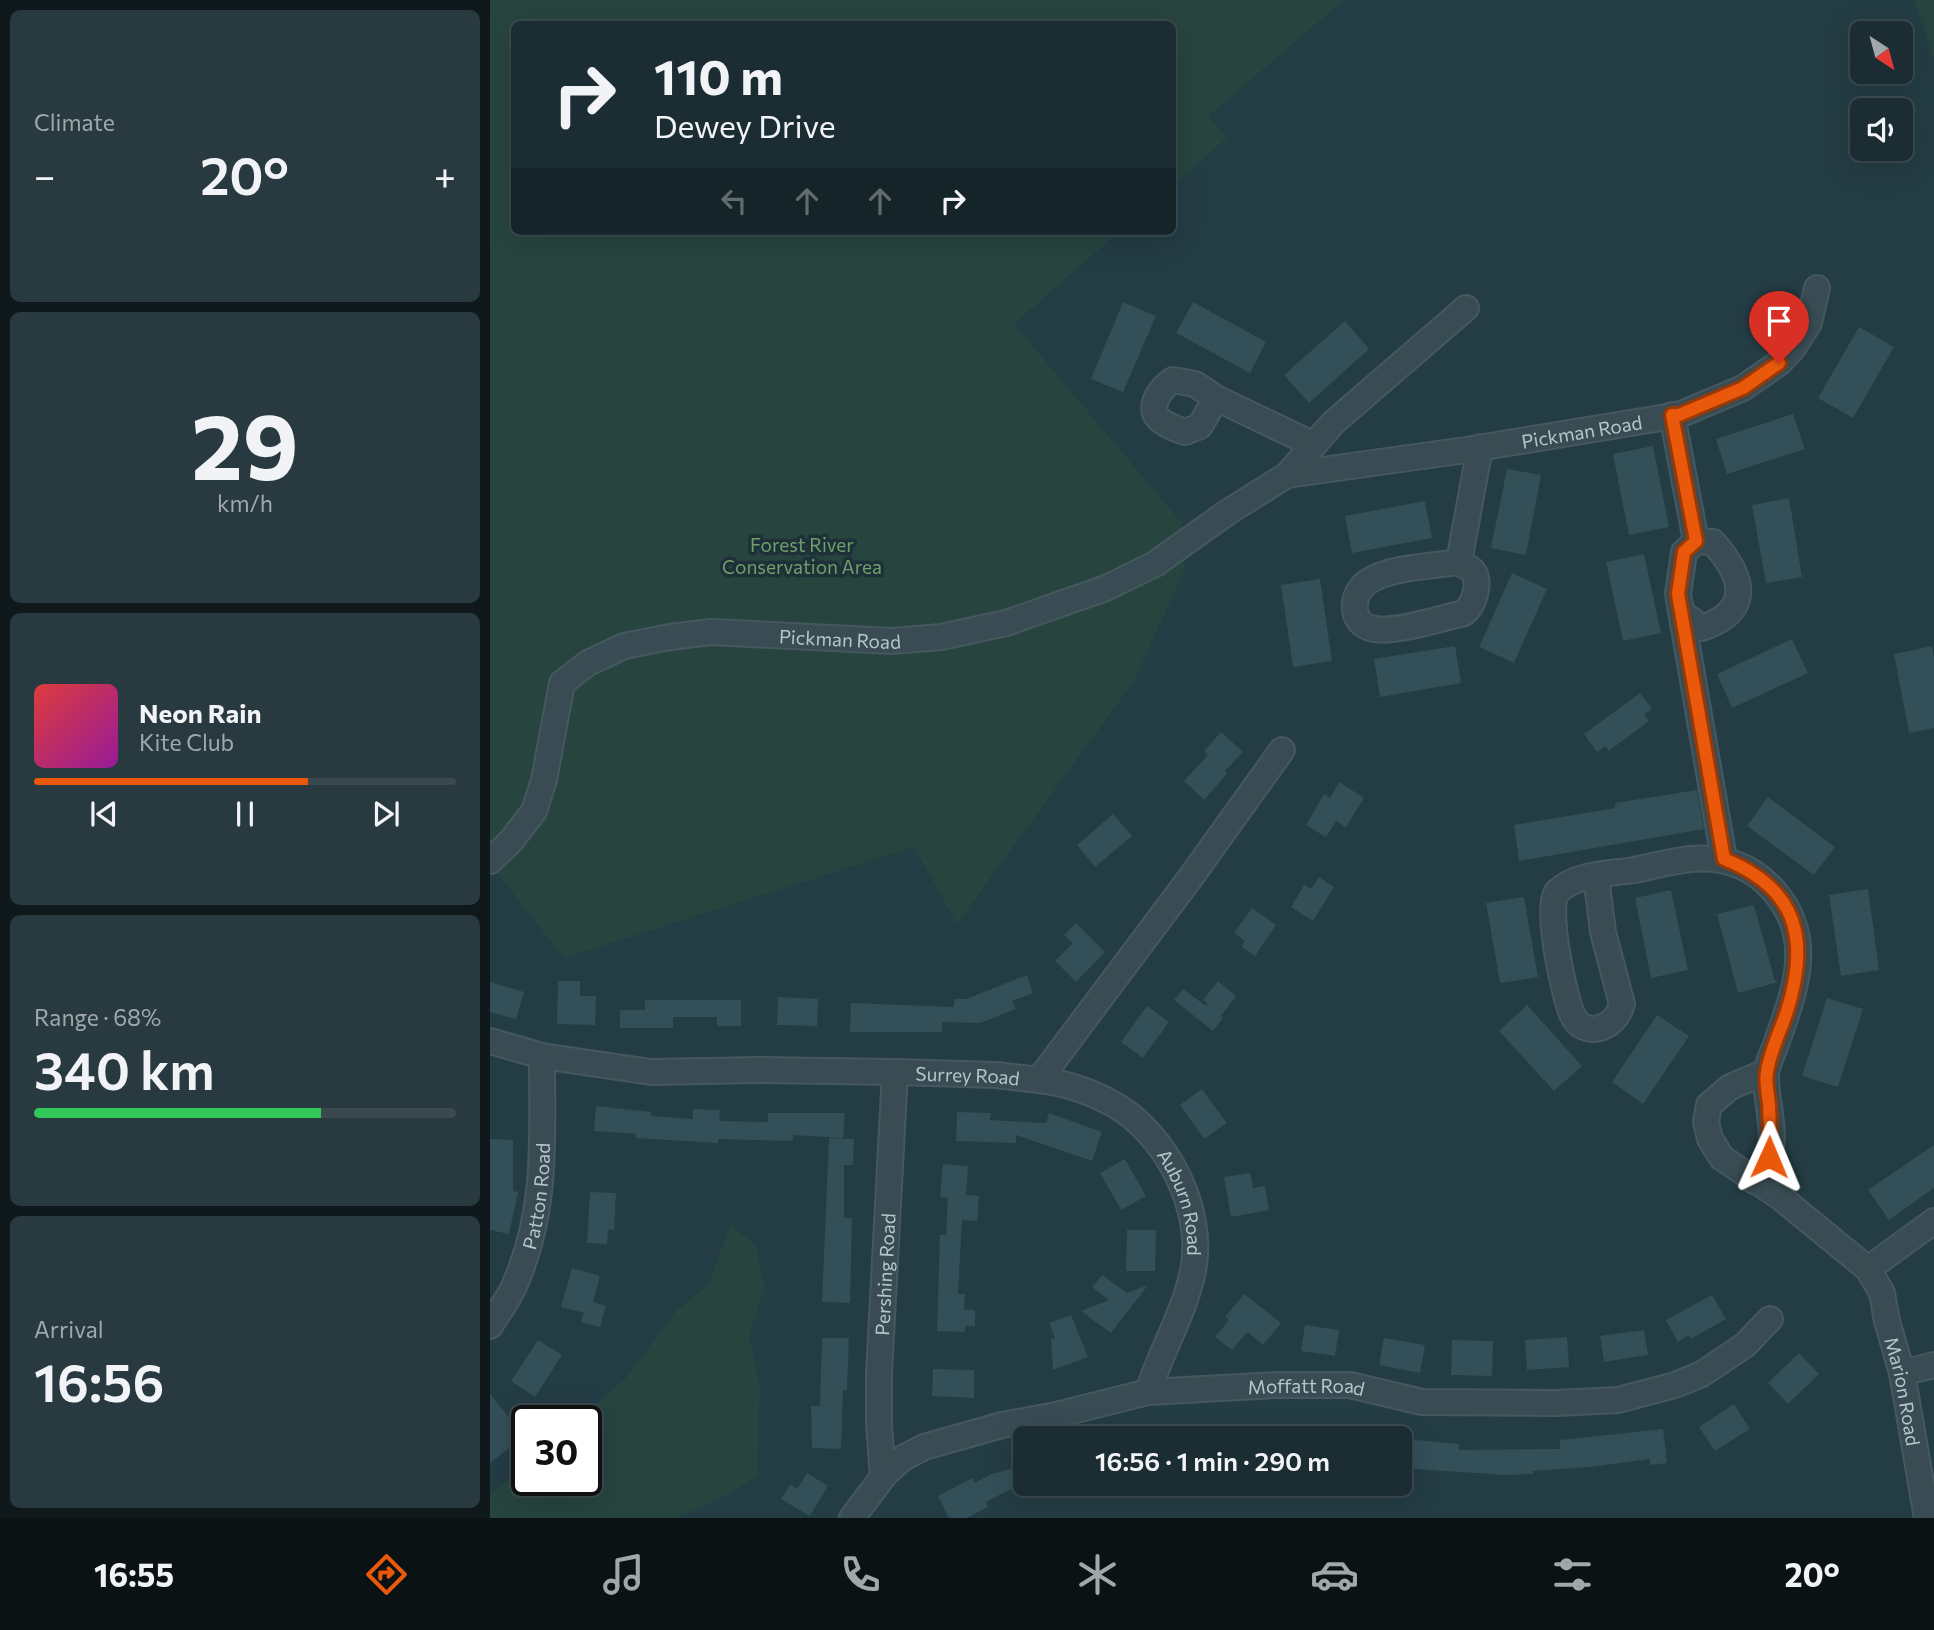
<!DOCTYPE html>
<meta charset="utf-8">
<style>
:root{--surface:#1b2d33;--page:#28393f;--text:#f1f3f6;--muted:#a0a8ac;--line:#39494e;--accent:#ea580c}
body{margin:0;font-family:Commissioner,sans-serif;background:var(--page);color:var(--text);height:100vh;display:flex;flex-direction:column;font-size:26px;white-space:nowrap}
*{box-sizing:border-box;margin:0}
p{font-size:23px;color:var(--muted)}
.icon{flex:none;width:38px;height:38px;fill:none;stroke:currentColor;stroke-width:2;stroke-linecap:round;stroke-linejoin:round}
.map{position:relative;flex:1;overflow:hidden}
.drawer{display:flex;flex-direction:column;gap:10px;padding:10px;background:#0f191c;width:490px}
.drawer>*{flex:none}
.banner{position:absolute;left:21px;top:21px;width:665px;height:214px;border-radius:10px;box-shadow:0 7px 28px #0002,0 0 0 2px var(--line);background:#1b2d33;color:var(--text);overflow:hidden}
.needle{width:46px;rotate:144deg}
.controls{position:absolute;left:1360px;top:21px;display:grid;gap:14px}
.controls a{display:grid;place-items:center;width:63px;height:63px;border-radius:10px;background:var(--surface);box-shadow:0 7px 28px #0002,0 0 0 2px var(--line);font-size:35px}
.speed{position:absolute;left:21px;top:1405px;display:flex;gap:14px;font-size:35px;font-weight:700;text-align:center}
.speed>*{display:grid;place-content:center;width:91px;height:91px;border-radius:50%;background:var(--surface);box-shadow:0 7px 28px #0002,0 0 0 2px var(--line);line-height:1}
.speed .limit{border:4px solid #111;border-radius:10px;background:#fff;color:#111}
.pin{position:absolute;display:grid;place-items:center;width:60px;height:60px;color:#fff;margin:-72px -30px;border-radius:50% 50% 50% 0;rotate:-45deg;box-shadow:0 0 7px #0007}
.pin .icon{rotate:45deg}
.me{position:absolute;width:77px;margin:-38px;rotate:1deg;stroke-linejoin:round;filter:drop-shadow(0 0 5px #0008)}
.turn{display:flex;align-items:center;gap:24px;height:147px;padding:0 28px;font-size:32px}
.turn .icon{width:91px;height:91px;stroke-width:2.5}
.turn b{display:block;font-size:49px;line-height:60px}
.lanes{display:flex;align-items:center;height:66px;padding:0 28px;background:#0003;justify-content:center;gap:35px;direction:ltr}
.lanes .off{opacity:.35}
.big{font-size:52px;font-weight:600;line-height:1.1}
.drawer .card{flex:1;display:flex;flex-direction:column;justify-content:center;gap:10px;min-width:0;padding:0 24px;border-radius:10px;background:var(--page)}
.drawer .dial{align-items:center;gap:0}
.dial b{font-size:91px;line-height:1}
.song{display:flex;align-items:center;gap:21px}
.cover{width:84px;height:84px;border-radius:10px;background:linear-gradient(135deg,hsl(0 70% 55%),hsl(300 70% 35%))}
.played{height:7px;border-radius:4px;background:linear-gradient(90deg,var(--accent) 65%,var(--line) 65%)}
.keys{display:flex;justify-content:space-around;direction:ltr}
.heat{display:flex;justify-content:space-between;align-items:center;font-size:38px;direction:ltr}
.charge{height:10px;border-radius:5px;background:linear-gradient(90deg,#34c759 68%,var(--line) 0)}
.trip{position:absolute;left:523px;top:1426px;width:399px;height:70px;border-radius:10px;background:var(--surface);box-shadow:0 7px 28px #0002,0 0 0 2px var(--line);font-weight:600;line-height:70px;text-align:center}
.menu{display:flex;height:112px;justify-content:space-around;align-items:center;background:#0b1214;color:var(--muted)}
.menu .icon{width:49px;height:49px}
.menu .active{color:var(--accent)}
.menu b{font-size:32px;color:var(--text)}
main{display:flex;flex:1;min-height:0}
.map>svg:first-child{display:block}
.green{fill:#27443e}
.building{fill:#334f58}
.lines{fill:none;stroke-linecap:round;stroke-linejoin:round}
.minor-casing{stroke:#46585f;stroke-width:28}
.minor{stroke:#394c53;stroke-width:24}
.route-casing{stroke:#983908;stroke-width:18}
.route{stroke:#ea580c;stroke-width:12}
.labels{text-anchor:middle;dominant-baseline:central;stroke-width:7;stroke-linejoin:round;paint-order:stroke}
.street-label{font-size:19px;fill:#b6c6cd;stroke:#1e3138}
.park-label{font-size:19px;fill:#709f6c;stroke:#1e3138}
</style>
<main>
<section class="drawer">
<div class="card"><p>Climate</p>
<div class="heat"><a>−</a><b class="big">20°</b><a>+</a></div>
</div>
<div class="card dial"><b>29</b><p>km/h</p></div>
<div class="card">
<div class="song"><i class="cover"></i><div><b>Neon Rain</b><p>Kite Club</p></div></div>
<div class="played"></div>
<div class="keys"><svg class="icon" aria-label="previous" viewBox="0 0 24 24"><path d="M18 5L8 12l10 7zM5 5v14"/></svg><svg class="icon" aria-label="pause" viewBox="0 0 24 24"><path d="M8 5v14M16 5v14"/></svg><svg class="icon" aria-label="next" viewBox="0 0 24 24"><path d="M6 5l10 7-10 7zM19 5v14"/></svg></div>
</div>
<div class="card"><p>Range · 68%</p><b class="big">340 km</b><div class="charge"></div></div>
<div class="card"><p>Arrival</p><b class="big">16:56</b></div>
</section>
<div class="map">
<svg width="1444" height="1518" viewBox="0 0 1444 1518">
<rect width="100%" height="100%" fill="#243c44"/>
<path class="green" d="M0 0H854L719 116 737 138 683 185 682 24H24V231H630L524 324 692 523 695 569 644 681 467 924 424 847 74 958 0 864Z
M1424 0H1444V60Z
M241 1224 266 1246 275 1287 259 1336 270 1387 267 1476 227 1501 186 1518H0V1495L37 1463V1480H96V1421H87L135 1379 186 1311 218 1285Z"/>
<path class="building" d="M633 302 666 316 633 392 601 379Z
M703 302 776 342 760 373 686 333Z
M855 321 879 349 819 403 794 375Z
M1369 327 1404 347 1363 418 1328 398Z
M1303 414 1315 449 1237 474 1226 439Z
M1163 446 1179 527 1139 535 1123 454Z
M1017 469 1051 475 1036 555 1001 548Z
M1299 498 1312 577 1276 583 1262 505Z
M935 501 942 538 862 553 855 516Z
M1154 554 1171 633 1133 641 1116 562Z
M1022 573 1057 589 1024 663 989 647Z
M830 579 842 661 803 667 791 585Z
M1302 639 1318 673 1242 708 1227 674Z
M965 646 971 683 890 697 884 659Z
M1442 646 1444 658V728L1419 733 1404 654Z
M1150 693 1162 709 1154 715 1159 721 1119 751 1115 746 1107 752 1094 734Z
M731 732 753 752 735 771 737 774 714 800 694 781 718 755 714 751Z
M849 782 874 798 856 827 846 821 836 837 816 825 834 794 840 798Z
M1207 790 1214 829 1029 861 1024 825 1125 808V803Z
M1278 797 1345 847 1324 875 1257 826Z
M623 814 642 836 605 867 587 845Z
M829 877 844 887 823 921 801 907 814 885 821 889Z
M1378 889 1389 970 1351 976 1339 895Z
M1181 890 1198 970 1161 978 1145 898Z
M1034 897 1048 977 1010 983 996 903Z
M1264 905 1285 981 1289 982 1248 993 1227 914Z
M762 908 786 925 765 956 751 946 755 941 744 933Z
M586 923 615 952 586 982 565 961 583 943 574 935Z
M537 975 543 993 522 1001 526 1009 490 1023 452 1022V1032H360L361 1003 464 1007V999H476Z
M68 981H90V996H106L105 1025 67 1024Z
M728 981 746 996 731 1016 733 1018 723 1031 684 1000 693 989 716 1006 718 1004 713 1000Z
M0 982 34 992 26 1019 0 1012Z
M288 997 328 999 327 1026 287 1025Z
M1337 998 1373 1009 1348 1087 1312 1076Z
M155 1000H251V1026H227V1017H183V1028H130V1010H155Z
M1037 1005 1092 1066 1064 1091 1009 1031Z
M657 1006 679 1022 653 1058 631 1042Z
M1167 1015 1199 1036 1153 1104 1122 1082Z
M712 1089 737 1123 714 1139 690 1105Z
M106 1106 161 1112V1116L203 1119V1109L230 1110 229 1121 278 1122V1113H355L353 1138 303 1135V1141L228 1139V1143L146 1138V1134L104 1131Z
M467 1112 501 1113 500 1120 556 1123 559 1113 612 1132 602 1161 526 1135V1143L466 1141Z
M339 1138 364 1139 363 1165H354V1218H362L360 1303 332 1302Z
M0 1139 23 1140V1191L28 1192 19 1234 0 1230Z
M1444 1145V1188L1399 1220 1378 1190Z
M635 1159 656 1196 631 1210 610 1173Z
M453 1164 478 1166 476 1195 489 1196 487 1221 472 1220 468 1294H475L474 1310H485V1326H475V1332L447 1331 450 1235H456L458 1198 450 1197Z
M760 1173 763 1188 775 1186 779 1210 741 1217 734 1177Z
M100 1192 126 1193 124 1230 118 1229 117 1244 97 1243Z
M637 1230H666L665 1271H636Z
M82 1268 110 1276 103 1302 116 1306 110 1327 91 1322 94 1313 71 1307Z
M612 1275 637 1293 658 1285 621 1333 591 1311 619 1300 602 1287Z
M754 1294 791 1323 773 1345 757 1332 742 1350 725 1337 739 1320 735 1317Z
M1222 1295 1236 1319 1201 1339 1199 1335 1188 1342 1176 1320Z
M581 1315 598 1357 563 1370 561 1339 565 1338 559 1323Z
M815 1325 849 1330 845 1356 811 1351Z
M1154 1330 1158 1355 1114 1362 1110 1336Z
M1077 1337 1079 1367 1037 1370 1035 1340Z
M332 1338H359L357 1390H353L351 1449 322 1448 321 1406H330Z
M894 1338 935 1345 930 1373 889 1365Z
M48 1340 72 1355 45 1397 21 1381Z
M962 1340 1003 1341 1002 1376 961 1375Z
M1309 1353 1329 1374 1298 1404 1278 1383Z
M443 1369 484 1370V1398L442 1396Z
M0 1394 34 1436 0 1463Z
M1244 1404 1260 1429 1225 1451 1209 1427Z
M1173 1429 1177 1463 1160 1465V1459L1101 1467 1043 1471V1474L1015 1475 912 1468 915 1439 969 1444V1450L1070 1449V1440Z
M536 1465V1481L496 1502 498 1507 477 1518H459L448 1496 482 1478 485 1483 501 1474Z
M317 1473 338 1486 320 1516 291 1499 300 1485 307 1489Z"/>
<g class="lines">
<defs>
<g id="minor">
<path d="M726 398 710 426 695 432C686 429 675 425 669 419 656 406 672 387 683 380L705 384 726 398 824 445"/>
<path d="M1182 415 1206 541 1194 552 1188 594 1234 859"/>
<path id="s1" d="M797 475 976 450 1189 415 1253 388 1289 363 1303 348 1319 323 1327 288"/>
<path d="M969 562C973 565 979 567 983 571 991 583 984 605 974 613 952 618 906 633 885 629 859 626 859 593 879 581 901 567 943 566 969 562Z"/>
<path d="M969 562 990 447"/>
<path d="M1192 613 1212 628C1264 610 1253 576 1223 542L1206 541"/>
<path id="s2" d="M0 861 21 841 44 811 54 780 72 683 98 663 134 646 180 637 221 632 402 641 451 637 516 623 616 588 665 564 738 512 797 475 843 423 976 308"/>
<path d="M1106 876 1113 932 1132 1004C1126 1029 1093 1040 1082 1014 1074 996 1054 903 1068 891 1088 873 1119 874 1144 870 1179 863 1213 851 1248 865 1269 873 1283 887 1295 906 1322 951 1302 998 1286 1044 1283 1053 1277 1064 1276 1074 1275 1099 1288 1135 1278 1159 1275 1166 1269 1174 1264 1181"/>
<path id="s3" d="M0 1041 52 1056 161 1072 269 1070 405 1072 506 1075 549 1080 698 881 792 750"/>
<path id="s4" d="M1276 1072 1240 1087 1219 1105 1216 1122 1220 1139 1232 1158 1290 1197 1378 1269 1392 1293 1397 1321 1412 1373 1437 1518"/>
<path id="s5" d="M549 1080C576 1083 602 1092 625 1105 678 1136 715 1211 703 1271 694 1314 671 1351 658 1392"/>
<path d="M1378 1269 1444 1221"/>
<path id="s6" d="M0 1326C8 1312 19 1299 25 1284 58 1208 52 1137 52 1056"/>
<path d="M1412 1373 1444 1365"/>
<path id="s7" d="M393 1477 389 1425V1374L405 1072"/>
<path id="s8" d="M362 1518 396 1473 413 1458 434 1447 512 1425 566 1415 658 1392 786 1385H860L932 1402 1066 1403 1128 1400 1185 1385 1212 1374 1255 1345 1280 1319"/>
</g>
</defs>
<use href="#minor" class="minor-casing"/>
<use href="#minor" class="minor"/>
</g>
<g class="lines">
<defs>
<path id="route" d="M1279 1157C1280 1139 1280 1122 1279 1104 1278 1094 1275 1081 1277 1072 1280 1051 1291 1030 1297 1011 1320 939 1307 888 1234 859L1188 594 1194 552 1206 541 1182 415H1189L1253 388 1289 363"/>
</defs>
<use href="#route" class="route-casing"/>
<use href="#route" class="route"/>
</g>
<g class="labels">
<g class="street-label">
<text stroke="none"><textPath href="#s1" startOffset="298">Pickman Road</textPath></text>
<text stroke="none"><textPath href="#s2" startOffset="488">Pickman Road</textPath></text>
<text stroke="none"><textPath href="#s3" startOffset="481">Surrey Road</textPath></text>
<text stroke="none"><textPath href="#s6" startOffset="140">Patton Road</textPath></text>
<text stroke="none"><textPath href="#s5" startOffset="203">Auburn Road</textPath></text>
<text stroke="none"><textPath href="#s7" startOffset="203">Pershing Road</textPath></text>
<text stroke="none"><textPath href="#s8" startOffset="492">Moffatt Road</textPath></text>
<text stroke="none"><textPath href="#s4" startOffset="436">Marion Road</textPath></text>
</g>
<g class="park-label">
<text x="312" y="544">Forest River<tspan x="312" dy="22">Conservation Area</tspan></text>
</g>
</g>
</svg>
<div class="controls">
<a><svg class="needle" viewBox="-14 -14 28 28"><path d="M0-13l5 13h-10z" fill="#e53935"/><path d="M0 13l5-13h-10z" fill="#a0a8ac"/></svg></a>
<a><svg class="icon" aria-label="sound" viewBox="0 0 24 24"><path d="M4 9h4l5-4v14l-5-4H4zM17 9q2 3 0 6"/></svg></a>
</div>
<div class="speed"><div class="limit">30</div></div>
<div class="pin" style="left:1289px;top:363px;background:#d93025"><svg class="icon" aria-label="arrive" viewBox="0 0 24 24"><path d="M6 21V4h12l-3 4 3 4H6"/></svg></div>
<svg class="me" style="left:1279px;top:1157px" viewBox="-20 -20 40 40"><path d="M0-17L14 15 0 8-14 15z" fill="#ea580c" stroke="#fff" stroke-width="4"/></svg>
<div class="trip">16:56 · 1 min · 290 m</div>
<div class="banner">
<div class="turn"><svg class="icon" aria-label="right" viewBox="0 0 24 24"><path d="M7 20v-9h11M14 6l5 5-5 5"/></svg><div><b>110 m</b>Dewey Drive</div></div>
<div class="lanes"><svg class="icon off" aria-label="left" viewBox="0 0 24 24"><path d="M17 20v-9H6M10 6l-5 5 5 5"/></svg><svg class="icon off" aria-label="ahead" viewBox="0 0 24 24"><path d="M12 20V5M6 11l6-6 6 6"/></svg><svg class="icon off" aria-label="ahead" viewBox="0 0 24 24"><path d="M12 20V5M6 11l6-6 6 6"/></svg><svg class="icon" aria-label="right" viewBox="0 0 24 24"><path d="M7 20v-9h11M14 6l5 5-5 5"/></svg></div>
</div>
</div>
</main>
<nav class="menu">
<b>16:55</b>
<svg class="icon active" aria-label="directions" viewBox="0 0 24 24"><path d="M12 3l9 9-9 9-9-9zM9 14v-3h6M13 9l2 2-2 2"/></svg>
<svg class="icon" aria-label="music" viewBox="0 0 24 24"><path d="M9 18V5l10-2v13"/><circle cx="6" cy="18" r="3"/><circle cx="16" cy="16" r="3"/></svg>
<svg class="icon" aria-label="phone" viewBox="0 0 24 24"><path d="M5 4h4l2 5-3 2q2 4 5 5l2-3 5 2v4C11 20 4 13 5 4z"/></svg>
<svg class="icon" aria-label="climate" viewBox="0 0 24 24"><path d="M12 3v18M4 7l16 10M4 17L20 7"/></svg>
<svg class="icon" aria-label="car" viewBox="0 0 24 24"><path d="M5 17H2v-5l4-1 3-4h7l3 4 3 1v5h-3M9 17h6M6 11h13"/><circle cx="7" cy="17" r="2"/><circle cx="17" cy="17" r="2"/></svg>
<svg class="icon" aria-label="filters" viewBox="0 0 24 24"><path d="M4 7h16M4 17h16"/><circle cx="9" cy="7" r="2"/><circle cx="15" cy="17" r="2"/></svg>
<b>20°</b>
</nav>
